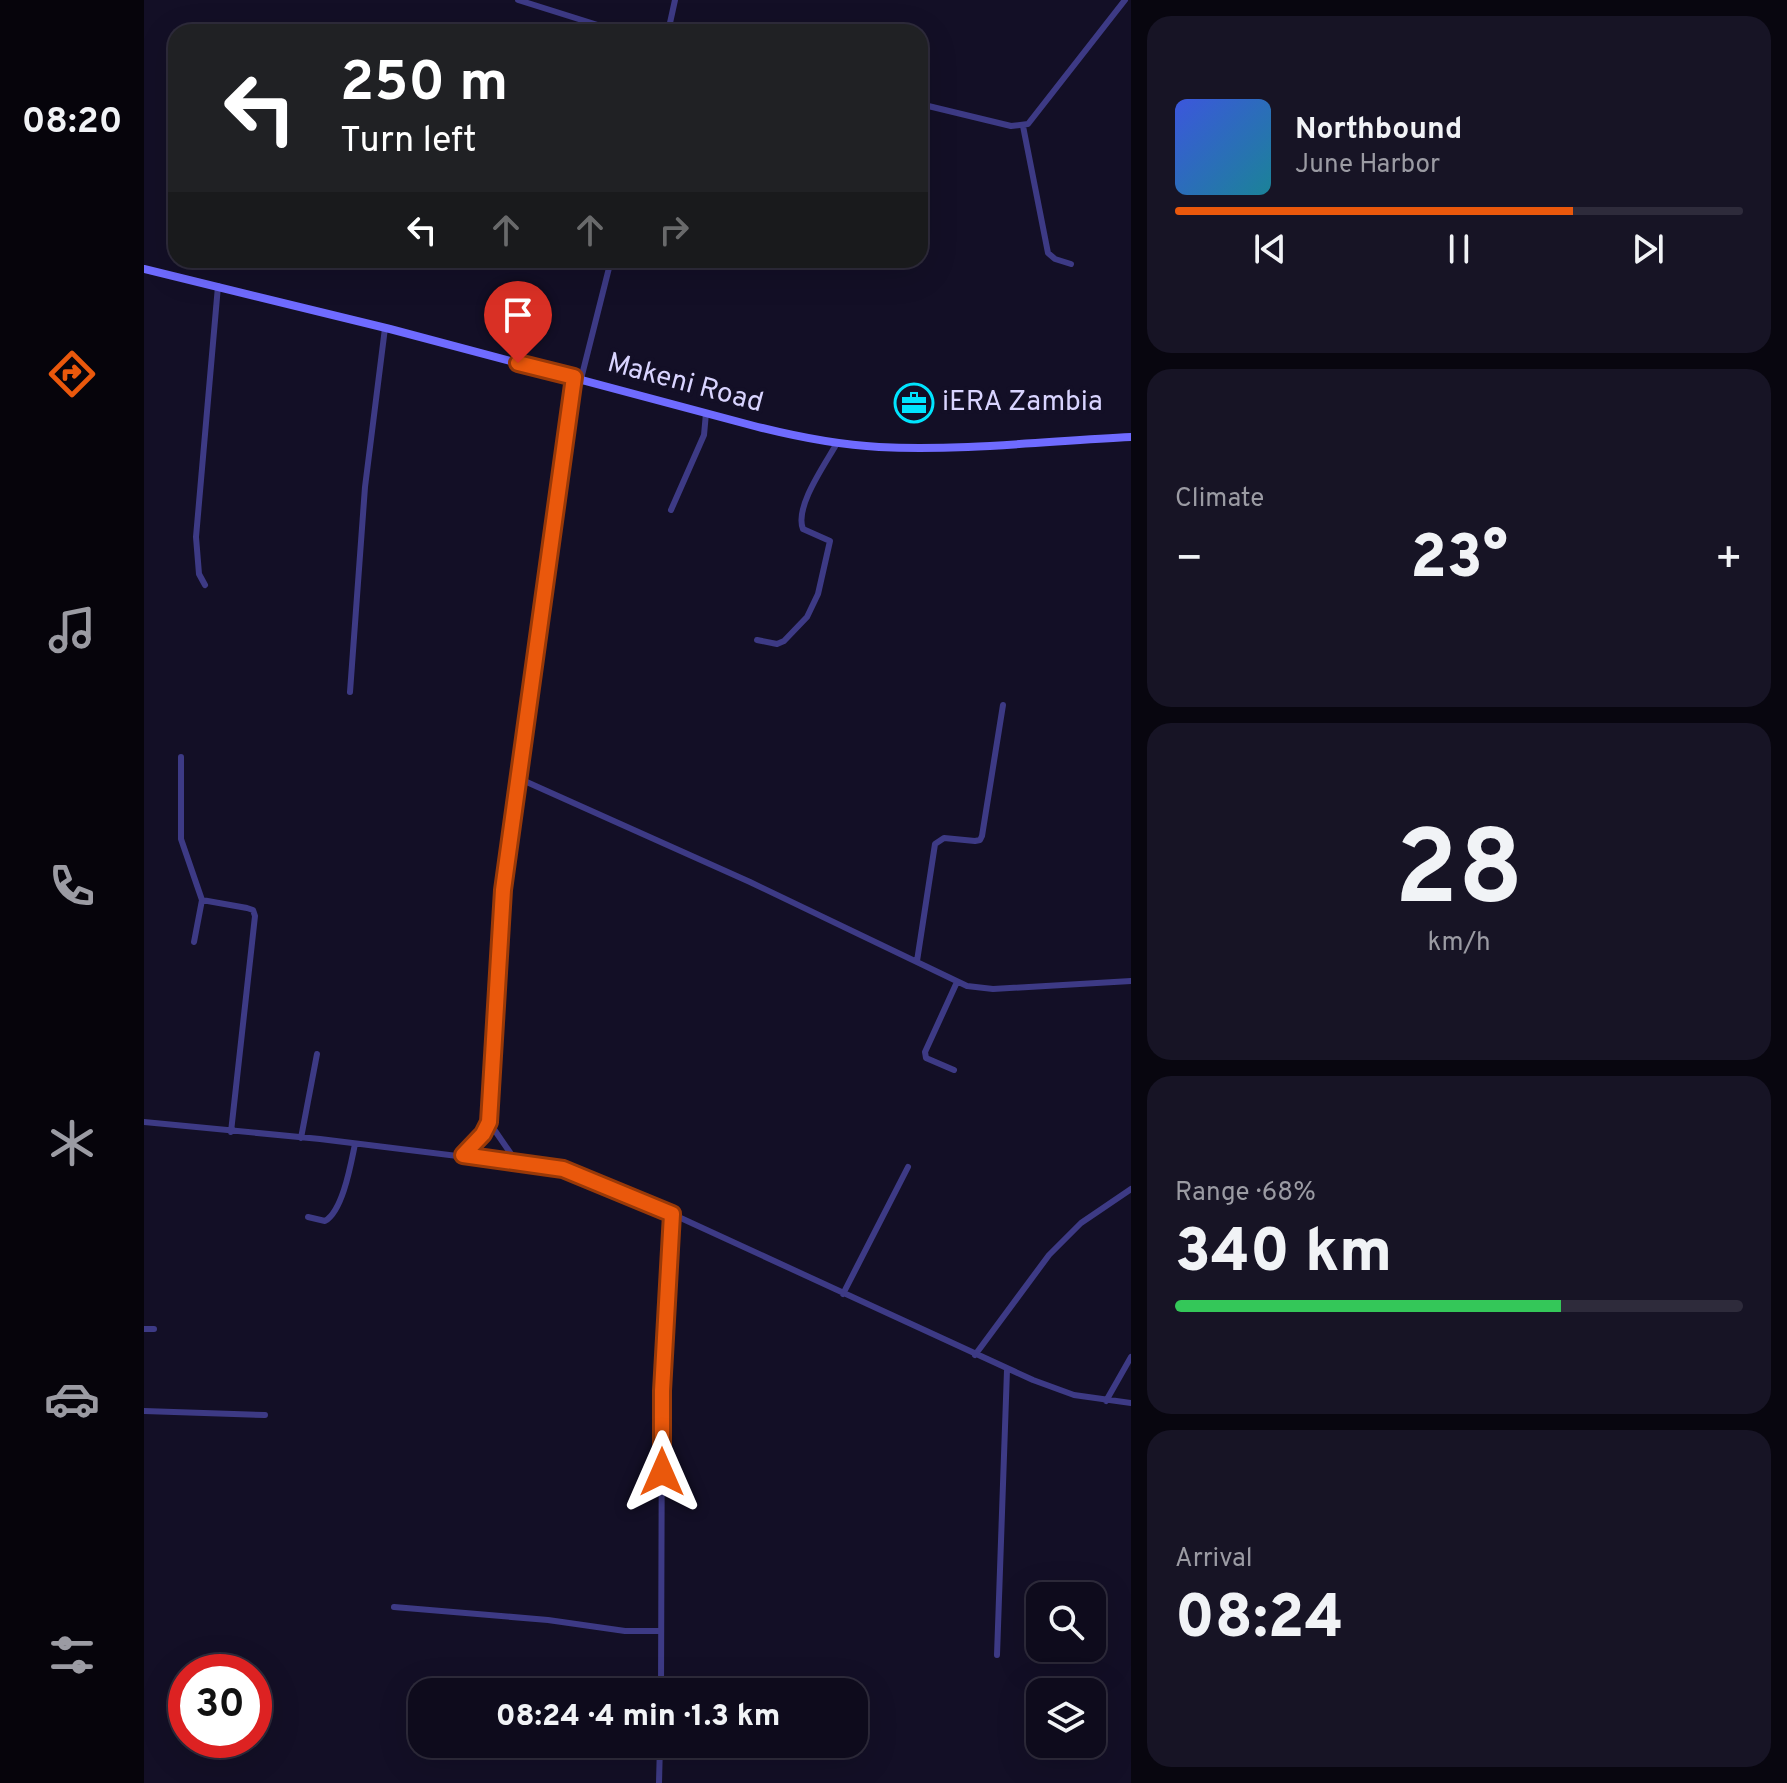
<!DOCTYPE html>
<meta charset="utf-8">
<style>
:root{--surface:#0e0b1c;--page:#171425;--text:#f1f3f6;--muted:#9b9ba3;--line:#2e2b3b;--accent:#ea580c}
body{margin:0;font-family:Overpass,sans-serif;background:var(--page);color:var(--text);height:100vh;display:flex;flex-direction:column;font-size:30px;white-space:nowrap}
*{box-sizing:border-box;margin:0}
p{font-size:26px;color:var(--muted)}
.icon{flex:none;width:44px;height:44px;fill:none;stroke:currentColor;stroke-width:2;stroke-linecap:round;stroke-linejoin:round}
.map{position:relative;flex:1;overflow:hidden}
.side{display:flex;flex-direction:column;gap:16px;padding:16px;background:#08060f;width:656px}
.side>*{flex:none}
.banner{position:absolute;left:24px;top:24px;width:760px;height:244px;border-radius:24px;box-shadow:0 8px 32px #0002,0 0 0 2px var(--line);background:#202124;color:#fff;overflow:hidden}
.fabs{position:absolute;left:882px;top:1582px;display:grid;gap:16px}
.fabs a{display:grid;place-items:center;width:80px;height:80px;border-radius:16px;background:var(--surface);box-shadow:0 8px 32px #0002,0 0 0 2px var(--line);font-size:40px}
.speed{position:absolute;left:24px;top:1654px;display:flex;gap:16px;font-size:40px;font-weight:700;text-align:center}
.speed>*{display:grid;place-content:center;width:104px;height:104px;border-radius:50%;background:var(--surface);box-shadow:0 8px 32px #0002,0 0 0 2px var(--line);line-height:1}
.speed .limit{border:12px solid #d22;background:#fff;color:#111}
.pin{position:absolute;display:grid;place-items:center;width:68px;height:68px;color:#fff;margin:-82px -34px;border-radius:50% 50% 50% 0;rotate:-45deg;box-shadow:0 0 8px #0007}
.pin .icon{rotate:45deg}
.me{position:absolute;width:88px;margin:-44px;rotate:0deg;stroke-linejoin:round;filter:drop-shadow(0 0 6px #0008)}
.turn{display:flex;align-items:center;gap:28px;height:168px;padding:0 40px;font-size:36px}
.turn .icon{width:104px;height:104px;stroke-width:2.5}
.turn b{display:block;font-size:56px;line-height:68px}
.lanes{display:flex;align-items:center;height:76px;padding:0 40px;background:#0003;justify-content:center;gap:40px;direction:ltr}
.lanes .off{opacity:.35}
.big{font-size:60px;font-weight:800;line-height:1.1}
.side .tile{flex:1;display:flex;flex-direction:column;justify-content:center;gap:12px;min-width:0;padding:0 28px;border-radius:24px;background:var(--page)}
.side .dial{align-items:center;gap:0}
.dial b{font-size:104px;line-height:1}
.song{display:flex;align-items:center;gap:24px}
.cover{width:96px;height:96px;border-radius:12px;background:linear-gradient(135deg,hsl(230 70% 55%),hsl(190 70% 35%))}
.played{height:8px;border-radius:4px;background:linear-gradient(90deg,var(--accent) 70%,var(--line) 70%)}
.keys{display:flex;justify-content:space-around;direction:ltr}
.heat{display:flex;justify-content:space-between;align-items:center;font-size:44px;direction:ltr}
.charge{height:12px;border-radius:6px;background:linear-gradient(90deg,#34c759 68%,var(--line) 0)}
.trip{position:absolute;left:264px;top:1678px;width:460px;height:80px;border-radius:24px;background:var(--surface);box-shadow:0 8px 32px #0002,0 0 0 2px var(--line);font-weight:800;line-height:80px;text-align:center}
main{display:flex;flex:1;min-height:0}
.menu{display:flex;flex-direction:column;width:144px;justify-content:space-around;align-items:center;background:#06040b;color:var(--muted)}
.menu .icon{width:56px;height:56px}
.menu .current{color:var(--accent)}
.menu b{font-size:36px;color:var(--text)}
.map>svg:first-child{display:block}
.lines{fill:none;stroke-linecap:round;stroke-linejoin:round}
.minor{stroke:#3d3a85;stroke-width:6}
.secondary{stroke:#6f6bff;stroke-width:8}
.route-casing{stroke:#983908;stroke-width:20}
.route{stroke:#ea580c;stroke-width:14}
.labels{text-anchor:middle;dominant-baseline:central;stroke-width:8;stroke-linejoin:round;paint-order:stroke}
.street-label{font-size:28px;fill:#d9d4ff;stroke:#130f26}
.poi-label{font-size:28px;fill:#d9d4ff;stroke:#130f26;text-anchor:start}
</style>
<main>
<nav class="menu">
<b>08:20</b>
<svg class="icon current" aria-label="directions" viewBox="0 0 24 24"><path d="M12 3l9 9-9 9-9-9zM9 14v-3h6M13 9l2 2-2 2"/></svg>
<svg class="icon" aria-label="music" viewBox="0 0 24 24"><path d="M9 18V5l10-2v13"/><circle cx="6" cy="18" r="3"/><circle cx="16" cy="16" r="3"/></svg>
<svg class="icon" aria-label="phone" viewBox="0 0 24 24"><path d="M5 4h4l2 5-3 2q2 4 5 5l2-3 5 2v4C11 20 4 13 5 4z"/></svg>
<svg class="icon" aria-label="climate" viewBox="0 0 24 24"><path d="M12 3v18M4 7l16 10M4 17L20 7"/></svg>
<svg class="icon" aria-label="car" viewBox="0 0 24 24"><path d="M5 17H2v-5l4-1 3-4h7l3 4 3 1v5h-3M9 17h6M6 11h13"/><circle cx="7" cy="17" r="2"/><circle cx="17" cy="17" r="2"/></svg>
<svg class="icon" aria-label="filters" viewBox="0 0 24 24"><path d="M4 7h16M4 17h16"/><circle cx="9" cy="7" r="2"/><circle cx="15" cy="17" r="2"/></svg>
</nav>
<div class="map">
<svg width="987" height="1783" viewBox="0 0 987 1783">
<rect width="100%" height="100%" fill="#130f26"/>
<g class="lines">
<path class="minor" d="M374 0 476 32
M524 32 531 0
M776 104 867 126 884 124 981 0
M879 126 904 253 911 259 927 264
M577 260 578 265
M437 379 467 260
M527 510 560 435 562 413
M61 585 55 574 52 537 74 286
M613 640 633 644 640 641 663 617 674 594 686 541 659 529C650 507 682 463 693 443
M206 692 221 487 241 328
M37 757V839L58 900 50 942
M376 779 606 882 823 986 849 989 987 981
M58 900 103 908 109 910 111 916 87 1132
M773 961 791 844 800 838 831 841 836 840 838 836 859 705
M810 1070 782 1058 781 1052 813 982
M0 1122 176 1139 419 1169 528 1214 889 1380 930 1395 987 1403
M345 1122 374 1164
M157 1138 173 1054
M319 1155 339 1134 345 1122 356 915 430 377
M164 1217 181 1221C199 1211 207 1163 211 1144
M699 1294 764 1167
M0 1329H10
M831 1355 905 1255 937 1223 987 1189
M962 1401 987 1357
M0 1411 121 1415
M250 1607 404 1620 481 1631H517
M853 1655 863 1370
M517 1692 518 1391 528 1214
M515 1783 516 1744"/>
<path class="secondary" d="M0 269 246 329 614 427C654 437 694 445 735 447 819 451 904 441 987 437"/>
</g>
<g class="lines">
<defs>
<path id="route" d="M374 363 430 377 359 890 345 1122 339 1134 319 1155 419 1169 528 1214 518 1391V1472"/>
</defs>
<use href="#route" class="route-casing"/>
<use href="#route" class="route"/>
</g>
<defs>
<symbol id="office-ring" viewBox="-11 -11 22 22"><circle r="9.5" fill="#130f26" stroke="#00e5ff" stroke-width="1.5"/><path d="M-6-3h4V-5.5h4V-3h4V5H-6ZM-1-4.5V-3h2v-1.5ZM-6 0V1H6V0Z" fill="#00e5ff"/></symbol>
</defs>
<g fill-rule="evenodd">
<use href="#office-ring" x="748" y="381" width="44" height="44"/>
</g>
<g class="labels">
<g class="street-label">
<text transform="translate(541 384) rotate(15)">Makeni Road</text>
</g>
<g class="poi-label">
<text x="798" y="403">iERA Zambia</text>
</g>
</g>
</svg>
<div class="fabs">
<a><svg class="icon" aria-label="search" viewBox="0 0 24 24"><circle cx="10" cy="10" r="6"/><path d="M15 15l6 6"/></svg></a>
<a><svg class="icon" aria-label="layers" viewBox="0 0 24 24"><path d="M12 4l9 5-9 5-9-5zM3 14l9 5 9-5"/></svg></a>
</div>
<div class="speed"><div class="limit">30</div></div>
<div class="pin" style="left:374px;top:363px;background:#d93025"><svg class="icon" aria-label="arrive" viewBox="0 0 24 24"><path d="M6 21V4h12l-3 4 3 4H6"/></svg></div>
<svg class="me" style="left:518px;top:1472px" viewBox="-20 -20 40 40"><path d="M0-17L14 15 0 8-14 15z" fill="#ea580c" stroke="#fff" stroke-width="4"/></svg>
<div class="trip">08:24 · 4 min · 1.3 km</div>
<div class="banner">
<div class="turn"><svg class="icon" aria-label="left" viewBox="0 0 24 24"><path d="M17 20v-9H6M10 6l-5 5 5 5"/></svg><div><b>250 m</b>Turn left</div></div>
<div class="lanes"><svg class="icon" aria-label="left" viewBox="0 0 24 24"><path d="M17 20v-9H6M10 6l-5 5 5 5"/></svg><svg class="icon off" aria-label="ahead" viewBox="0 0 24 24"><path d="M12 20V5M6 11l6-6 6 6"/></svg><svg class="icon off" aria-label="ahead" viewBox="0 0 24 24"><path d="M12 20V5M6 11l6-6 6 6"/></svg><svg class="icon off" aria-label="right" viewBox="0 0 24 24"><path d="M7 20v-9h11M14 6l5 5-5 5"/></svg></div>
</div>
</div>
<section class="side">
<div class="tile">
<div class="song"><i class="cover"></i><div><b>Northbound</b><p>June Harbor</p></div></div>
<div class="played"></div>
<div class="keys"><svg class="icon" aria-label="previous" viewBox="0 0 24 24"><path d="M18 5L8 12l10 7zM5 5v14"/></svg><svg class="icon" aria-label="pause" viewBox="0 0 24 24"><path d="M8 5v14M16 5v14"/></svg><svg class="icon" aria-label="next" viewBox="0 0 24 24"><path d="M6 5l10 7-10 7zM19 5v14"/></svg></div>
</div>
<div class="tile"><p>Climate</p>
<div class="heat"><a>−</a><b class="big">23°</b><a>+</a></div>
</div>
<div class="tile dial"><b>28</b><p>km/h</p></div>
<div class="tile"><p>Range · 68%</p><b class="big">340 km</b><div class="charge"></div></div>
<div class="tile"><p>Arrival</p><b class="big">08:24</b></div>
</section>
</main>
